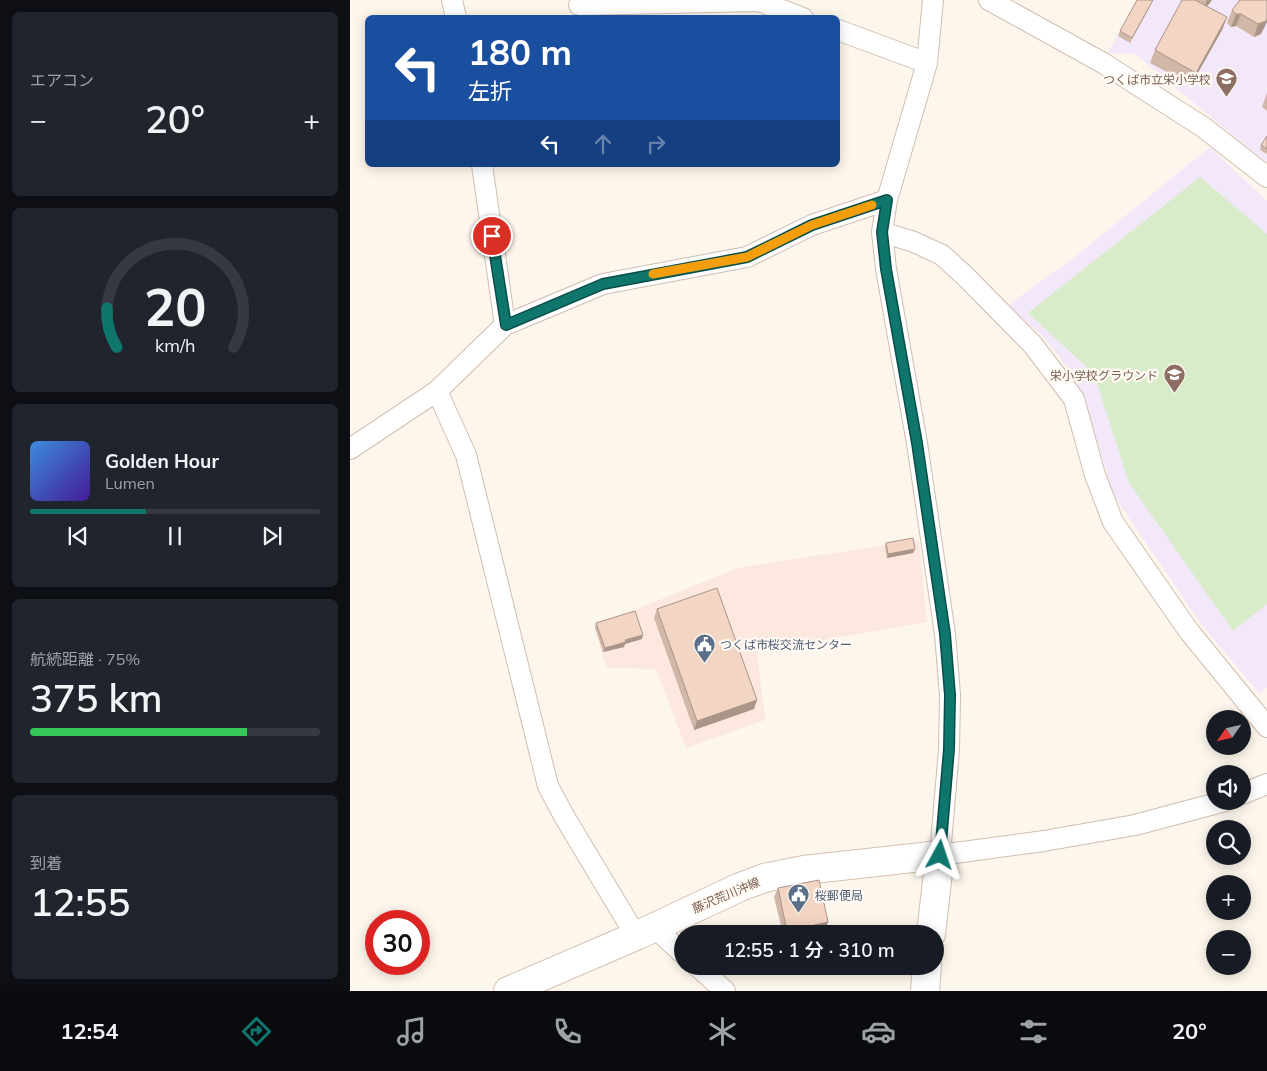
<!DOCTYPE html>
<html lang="ja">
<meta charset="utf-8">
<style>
:root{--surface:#171b24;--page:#20242c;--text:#f1f3f6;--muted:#9ea1a6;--line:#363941;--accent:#0f766e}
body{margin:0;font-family:Mulish,"Noto Sans JP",sans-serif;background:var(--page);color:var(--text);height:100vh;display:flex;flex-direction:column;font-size:19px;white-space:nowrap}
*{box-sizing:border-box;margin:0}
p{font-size:16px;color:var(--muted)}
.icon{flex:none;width:28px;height:28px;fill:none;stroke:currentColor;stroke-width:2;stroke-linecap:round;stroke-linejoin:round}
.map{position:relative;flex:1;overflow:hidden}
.panel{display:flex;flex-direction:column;gap:12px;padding:12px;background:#0d0f14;width:350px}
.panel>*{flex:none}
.top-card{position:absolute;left:15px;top:15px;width:475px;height:152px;border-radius:8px;box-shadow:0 2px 12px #0003;background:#1a4fa0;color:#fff;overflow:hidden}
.needle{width:32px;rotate:236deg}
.tools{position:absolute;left:856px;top:710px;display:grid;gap:10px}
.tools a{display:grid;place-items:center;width:45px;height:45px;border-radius:50%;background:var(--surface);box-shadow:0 2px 12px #0003;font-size:25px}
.speed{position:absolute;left:15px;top:910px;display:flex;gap:10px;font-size:25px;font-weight:700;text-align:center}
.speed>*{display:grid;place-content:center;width:65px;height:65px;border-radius:50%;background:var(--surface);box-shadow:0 2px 12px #0003;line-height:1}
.speed .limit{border:8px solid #d22;background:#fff;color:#111}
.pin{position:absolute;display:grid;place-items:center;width:42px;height:42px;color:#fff;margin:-21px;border:2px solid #fff;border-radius:50%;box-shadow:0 1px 5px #0007}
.me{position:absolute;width:55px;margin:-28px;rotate:5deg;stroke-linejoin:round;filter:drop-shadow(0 0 4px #0008)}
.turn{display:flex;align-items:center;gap:18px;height:105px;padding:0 20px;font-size:22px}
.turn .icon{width:65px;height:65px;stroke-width:2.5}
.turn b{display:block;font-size:35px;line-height:42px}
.lanes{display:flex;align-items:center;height:48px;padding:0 20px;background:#0003;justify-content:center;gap:25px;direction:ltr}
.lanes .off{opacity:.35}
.big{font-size:38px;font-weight:600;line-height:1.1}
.panel .widget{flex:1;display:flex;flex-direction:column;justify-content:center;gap:8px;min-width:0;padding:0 18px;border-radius:8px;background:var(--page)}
.panel .dial{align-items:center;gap:0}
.dial svg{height:130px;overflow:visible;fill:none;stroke:var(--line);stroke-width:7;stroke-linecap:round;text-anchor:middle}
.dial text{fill:var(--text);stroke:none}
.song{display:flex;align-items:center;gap:15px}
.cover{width:60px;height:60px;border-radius:8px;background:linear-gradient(135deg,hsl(210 70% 55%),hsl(260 70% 35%))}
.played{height:5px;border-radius:2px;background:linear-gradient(90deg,var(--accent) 40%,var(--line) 40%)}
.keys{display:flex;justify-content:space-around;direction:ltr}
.heat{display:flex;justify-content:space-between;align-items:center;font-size:28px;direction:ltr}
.charge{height:8px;border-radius:4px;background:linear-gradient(90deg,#34c759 75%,var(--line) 0)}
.trip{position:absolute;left:324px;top:925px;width:270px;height:50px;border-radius:25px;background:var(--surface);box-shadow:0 2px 12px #0003;font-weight:600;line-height:50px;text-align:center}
.dock{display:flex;height:80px;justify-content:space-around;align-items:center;background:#090b0e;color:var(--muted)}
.dock .icon{width:35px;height:35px}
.dock .current{color:var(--accent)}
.dock b{font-size:22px;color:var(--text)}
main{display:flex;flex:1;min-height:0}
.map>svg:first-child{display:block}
.commercial{fill:#fde8e0}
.education{fill:#f3e8fa}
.green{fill:#d8ecc9}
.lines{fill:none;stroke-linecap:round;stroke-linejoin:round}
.minor-casing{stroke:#d1beb0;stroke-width:22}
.secondary-casing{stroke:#d6c0b0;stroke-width:30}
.minor{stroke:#fff;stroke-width:20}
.secondary{stroke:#fff;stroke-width:28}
.wall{fill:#d1b7a8}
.shaded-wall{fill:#aa9588}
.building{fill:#f3d5c3;stroke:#aa9588}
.route-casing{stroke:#0a4d48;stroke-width:12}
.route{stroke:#0f766e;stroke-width:9}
.slow{stroke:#f59e0b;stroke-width:9}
.labels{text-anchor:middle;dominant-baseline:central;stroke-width:4.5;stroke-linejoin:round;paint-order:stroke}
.education-label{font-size:12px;fill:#785e54;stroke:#fffaf3;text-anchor:end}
.service-label{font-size:12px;fill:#4e5e75;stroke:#fffaf3;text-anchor:start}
.street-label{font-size:12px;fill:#7a5c4d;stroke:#fffaf3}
</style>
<main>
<section class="panel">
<div class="widget"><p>エアコン</p>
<div class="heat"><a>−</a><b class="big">20°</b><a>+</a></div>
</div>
<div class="widget dial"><svg viewBox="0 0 100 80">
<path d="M14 69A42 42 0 1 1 86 69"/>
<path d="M14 69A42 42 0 0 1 8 45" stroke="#0f766e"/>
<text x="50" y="56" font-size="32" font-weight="700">20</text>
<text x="50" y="72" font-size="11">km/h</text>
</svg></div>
<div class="widget">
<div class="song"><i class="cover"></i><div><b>Golden Hour</b><p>Lumen</p></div></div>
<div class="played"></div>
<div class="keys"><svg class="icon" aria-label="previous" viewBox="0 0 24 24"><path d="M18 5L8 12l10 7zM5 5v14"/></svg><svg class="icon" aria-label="pause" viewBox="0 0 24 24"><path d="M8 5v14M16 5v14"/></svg><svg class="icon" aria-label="next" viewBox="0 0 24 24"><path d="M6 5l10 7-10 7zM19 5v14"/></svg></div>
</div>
<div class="widget"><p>航続距離 · 75%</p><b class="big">375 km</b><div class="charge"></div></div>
<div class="widget"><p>到着</p><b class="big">12:55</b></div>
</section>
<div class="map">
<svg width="917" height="991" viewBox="0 0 917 991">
<rect width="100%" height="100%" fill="#fdf6ec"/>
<path class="commercial" d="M569 540 577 622 407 652 415 720 336 748 306 669 257 668 244 627 387 568Z"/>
<path class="education" d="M787 0H917V162L891 142 785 54 758 53Z
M860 147 917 201V687L909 693 850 623 764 496 736 404 728 385 713 362 691 334 657 306 726 256Z"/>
<path class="green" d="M850 177 917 234V604L883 631 779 483 744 374 678 313Z"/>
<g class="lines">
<defs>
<path id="minor" d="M102 0 106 18
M583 0 577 63 537 200 532 232 536 269 567 443 595 634 600 695 599 749 590 855 694 841 785 825 875 801
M639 0 753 63 853 127 917 177
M229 5 409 1 453 18
M488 30 577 63
M132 165 155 325
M532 232 564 242 592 255 614 275 683 345 724 399 745 475 763 522 838 630 917 727
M87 391 116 455 198 786 214 816 286 936
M0 449 87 391 155 325 253 284 397 257 462 225 537 200
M892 794 917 784
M304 927 332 953
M347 966 375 991"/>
<path id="secondary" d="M158 991 286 936 390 887 414 878 454 870 590 855 581 934
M575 991 577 966"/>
</defs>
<use href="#minor" class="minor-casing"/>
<use href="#secondary" class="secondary-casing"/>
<use href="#minor" class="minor"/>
<use href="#secondary" class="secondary"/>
</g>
<path class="wall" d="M832 0H862L859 4 857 6 877 17 872 30 841 85 800 63 805 50Z
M917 0 911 34 904 37 886 26 881 27 877 23 882 10Z
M802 3 780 43 768 36 770 31Z
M917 93V111L912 107Z
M917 136V154L910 150 911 145Z
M536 543 563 553 537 558 535 547Z
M307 609 404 709 344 730 304 618Z
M246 623 292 639 275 644 274 647 253 652 245 627Z
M428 888 475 931 462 934H433L424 897Z"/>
<path class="shaded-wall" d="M857 0H862L859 4 854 8Z
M886 14H891L886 26 881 27Z
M877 17 872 30 841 85 846 73Z
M917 19V22L911 34 904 37 908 24Z
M565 549 563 553 537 558 538 554Z
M293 635 292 639 275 644 274 647 253 652 255 648 275 640Z
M407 700 404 709 344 730 347 721Z
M478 922 475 931 462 934H436L437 931Z"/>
<path class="building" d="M787 0H803L782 38 770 31Z
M832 0H845L877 17 846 73 805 50Z
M890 0H917V19L916 21 908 24 891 14H886L882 10Z
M917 136V149L911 145Z
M563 538 565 549 538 554 536 543Z
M367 588 407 700 347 721 307 609Z
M285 611 293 635 275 640 276 642 255 648 246 623Z
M469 880 478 922 437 931 428 888Z"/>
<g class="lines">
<defs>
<path id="route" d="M142 236 156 325 253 284 397 257 462 225 537 200 532 232 536 269 567 443 595 634 600 695 599 749 590 855"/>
</defs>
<use href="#route" class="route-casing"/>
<use href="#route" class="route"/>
<path class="slow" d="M303 274 397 257 462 225 522 205"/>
</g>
<defs>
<symbol id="school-pin" viewBox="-11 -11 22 30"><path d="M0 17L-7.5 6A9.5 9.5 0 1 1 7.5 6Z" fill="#8d6e63" stroke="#fffaf3"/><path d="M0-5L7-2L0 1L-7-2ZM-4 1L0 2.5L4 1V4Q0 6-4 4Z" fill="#fff"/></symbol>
<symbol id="civic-pin" viewBox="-11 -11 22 30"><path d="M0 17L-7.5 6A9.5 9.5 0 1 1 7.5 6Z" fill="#5c6f8a" stroke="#fffaf3"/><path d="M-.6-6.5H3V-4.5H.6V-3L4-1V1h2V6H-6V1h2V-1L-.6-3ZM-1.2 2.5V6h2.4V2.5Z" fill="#fff"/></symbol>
</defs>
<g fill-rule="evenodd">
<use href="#school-pin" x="864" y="66" width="25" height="34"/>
<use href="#school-pin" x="812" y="362" width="25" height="34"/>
<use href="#civic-pin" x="342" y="632" width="25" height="34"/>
<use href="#civic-pin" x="436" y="882" width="25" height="34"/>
</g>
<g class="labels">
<g class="education-label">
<text x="861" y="79">つくば市立栄小学校</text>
<text x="808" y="375">栄小学校グラウンド</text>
</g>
<g class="service-label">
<text x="370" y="644">つくば市桜交流センター</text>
<text x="465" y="895">桜郵便局</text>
</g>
<g class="street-label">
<text transform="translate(376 895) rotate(-23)">藤沢荒川沖線</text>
</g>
</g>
</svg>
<div class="tools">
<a><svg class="needle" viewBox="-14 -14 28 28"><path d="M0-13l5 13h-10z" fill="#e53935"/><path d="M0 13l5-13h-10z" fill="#9ea1a6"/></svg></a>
<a><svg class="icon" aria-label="sound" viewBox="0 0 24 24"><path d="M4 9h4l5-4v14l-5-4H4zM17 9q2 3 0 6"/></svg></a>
<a><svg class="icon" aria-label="search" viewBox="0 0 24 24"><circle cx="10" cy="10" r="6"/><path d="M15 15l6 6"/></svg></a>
<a>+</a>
<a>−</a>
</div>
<div class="speed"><div class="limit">30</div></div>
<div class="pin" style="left:142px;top:236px;background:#d93025"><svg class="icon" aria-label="arrive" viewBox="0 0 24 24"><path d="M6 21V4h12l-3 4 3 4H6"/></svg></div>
<svg class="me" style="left:590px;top:855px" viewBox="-20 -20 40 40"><path d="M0-17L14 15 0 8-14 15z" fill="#0f766e" stroke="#fff" stroke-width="4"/></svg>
<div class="trip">12:55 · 1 分 · 310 m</div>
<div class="top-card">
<div class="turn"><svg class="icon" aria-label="left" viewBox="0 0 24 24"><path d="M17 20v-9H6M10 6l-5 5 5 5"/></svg><div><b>180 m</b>左折</div></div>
<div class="lanes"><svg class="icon" aria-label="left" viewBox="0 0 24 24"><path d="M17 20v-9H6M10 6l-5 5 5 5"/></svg><svg class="icon off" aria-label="ahead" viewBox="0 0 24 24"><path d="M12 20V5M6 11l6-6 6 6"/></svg><svg class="icon off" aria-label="right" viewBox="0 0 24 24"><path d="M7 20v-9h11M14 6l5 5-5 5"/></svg></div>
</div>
</div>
</main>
<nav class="dock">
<b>12:54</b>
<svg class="icon current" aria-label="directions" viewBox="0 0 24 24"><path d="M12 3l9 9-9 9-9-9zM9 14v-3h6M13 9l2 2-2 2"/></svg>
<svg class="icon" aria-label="music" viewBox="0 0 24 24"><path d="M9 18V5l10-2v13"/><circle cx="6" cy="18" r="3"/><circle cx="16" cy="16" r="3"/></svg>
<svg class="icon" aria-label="phone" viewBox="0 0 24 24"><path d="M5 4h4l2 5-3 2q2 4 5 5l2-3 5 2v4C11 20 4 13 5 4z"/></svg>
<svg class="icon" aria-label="climate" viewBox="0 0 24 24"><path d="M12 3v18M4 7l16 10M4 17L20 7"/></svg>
<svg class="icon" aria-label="car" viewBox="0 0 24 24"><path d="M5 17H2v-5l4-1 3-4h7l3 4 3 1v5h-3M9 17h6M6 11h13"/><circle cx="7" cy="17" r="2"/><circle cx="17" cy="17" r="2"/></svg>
<svg class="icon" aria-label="filters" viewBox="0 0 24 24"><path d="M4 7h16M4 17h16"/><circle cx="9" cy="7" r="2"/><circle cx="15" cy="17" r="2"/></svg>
<b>20°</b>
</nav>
